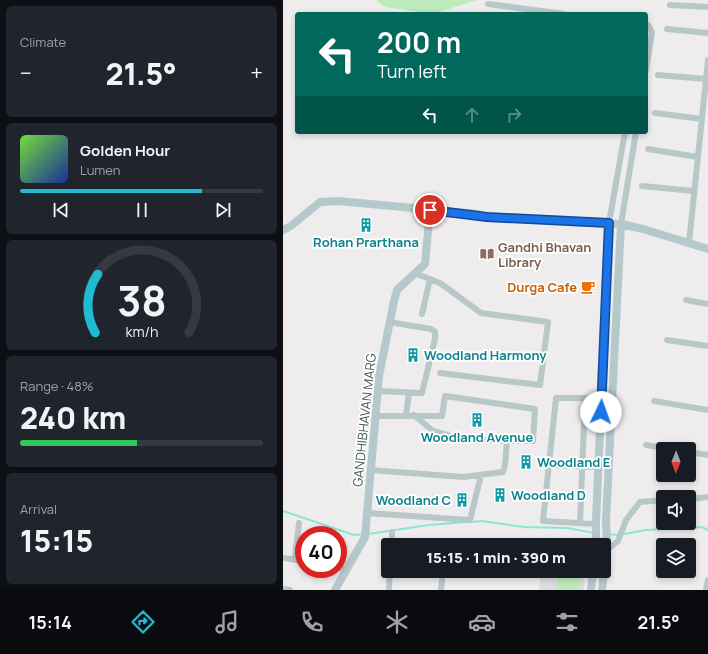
<!DOCTYPE html>
<meta charset="utf-8">
<style>
:root{--surface:#171b24;--page:#20242c;--text:#f1f3f6;--muted:#9ea1a6;--line:#363941;--accent:#22b9d3}
body{margin:0;font-family:Manrope,sans-serif;background:var(--page);color:var(--text);height:100vh;display:flex;flex-direction:column;font-size:15px;white-space:nowrap}
*{box-sizing:border-box;margin:0}
p{font-size:13px;color:var(--muted)}
.icon{flex:none;width:22px;height:22px;fill:none;stroke:currentColor;stroke-width:2;stroke-linecap:round;stroke-linejoin:round}
.map{position:relative;flex:1;overflow:hidden}
.drawer{display:flex;flex-direction:column;gap:6px;padding:6px;background:#0d0f14;width:283px}
.drawer>*{flex:none}
.banner{position:absolute;left:12px;top:12px;width:353px;height:122px;border-radius:4px;box-shadow:0 2px 6px #0003;background:#00695c;color:#fff;overflow:hidden}
.needle{width:26px;rotate:181deg}
.controls{position:absolute;left:373px;top:442px;display:grid;gap:8px}
.controls a{display:grid;place-items:center;width:40px;height:40px;border-radius:4px;background:var(--surface);box-shadow:0 2px 6px #0003;font-size:20px}
.speed{position:absolute;left:12px;top:526px;display:flex;gap:8px;font-size:20px;font-weight:700;text-align:center}
.speed>*{display:grid;place-content:center;width:52px;height:52px;border-radius:50%;background:var(--surface);box-shadow:0 2px 6px #0003;line-height:1}
.speed .limit{border:6px solid #d22;background:#fff;color:#111}
.pin{position:absolute;display:grid;place-items:center;width:34px;height:34px;color:#fff;margin:-17px;border:2px solid #fff;border-radius:50%;box-shadow:0 1px 4px #0007}
.me{position:absolute;width:44px;margin:-22px;rotate:3deg;stroke-linejoin:round;filter:drop-shadow(0 0 3px #0008)}
.turn{display:flex;align-items:center;gap:14px;height:84px;padding:0 16px;font-size:18px}
.turn .icon{width:52px;height:52px;stroke-width:2.5}
.turn b{display:block;font-size:28px;line-height:34px}
.lanes{display:flex;align-items:center;height:38px;padding:0 16px;background:#0003;justify-content:center;gap:20px;direction:ltr}
.lanes .off{opacity:.35}
.big{font-size:30px;font-weight:800;line-height:1.1}
.drawer .widget{flex:1;display:flex;flex-direction:column;justify-content:center;gap:6px;min-width:0;padding:0 14px;border-radius:6px;background:var(--page)}
.drawer .dial{align-items:center;gap:0}
.dial svg{height:104px;overflow:visible;fill:none;stroke:var(--line);stroke-width:7;stroke-linecap:round;text-anchor:middle}
.dial text{fill:var(--text);stroke:none}
.song{display:flex;align-items:center;gap:12px}
.cover{width:48px;height:48px;border-radius:6px;background:linear-gradient(135deg,hsl(100 70% 55%),hsl(230 70% 35%))}
.played{height:4px;border-radius:2px;background:linear-gradient(90deg,var(--accent) 75%,var(--line) 75%)}
.keys{display:flex;justify-content:space-around;direction:ltr}
.heat{display:flex;justify-content:space-between;align-items:center;font-size:22px;direction:ltr}
.charge{height:6px;border-radius:3px;background:linear-gradient(90deg,#34c759 48%,var(--line) 0)}
.trip{position:absolute;left:98px;top:538px;width:230px;height:40px;border-radius:4px;background:var(--surface);box-shadow:0 2px 6px #0003;font-weight:800;line-height:40px;text-align:center}
.tab-bar{display:flex;height:64px;justify-content:space-around;align-items:center;background:#090b0e;color:var(--muted)}
.tab-bar .icon{width:28px;height:28px}
.tab-bar .active{color:var(--accent)}
.tab-bar b{font-size:18px;color:var(--text)}
main{display:flex;flex:1;min-height:0}
.map>svg:first-child{display:block}
.education{fill:#e0dddf}
.green{fill:#bdebbc}
.lines{fill:none;stroke-linecap:round;stroke-linejoin:round}
.stream{stroke:#8be6d3;stroke-width:2}
.street{stroke:#b8c7c8;stroke-width:6}
.secondary{stroke:#b5c8cb;stroke-width:8}
.route-casing{stroke:#114b97;stroke-width:10}
.route{stroke:#1a73e8;stroke-width:7}
.labels{text-anchor:middle;dominant-baseline:central;stroke-width:3.5;stroke-linejoin:round;paint-order:stroke}
.culture-label{font-size:13px;font-weight:bold;fill:#0d838f;stroke:#fff;text-anchor:start}
.education-label{font-size:13px;font-weight:bold;fill:#785e54;stroke:#fff;text-anchor:start}
.food-label{font-size:13px;font-weight:bold;fill:#c56008;stroke:#fff;text-anchor:end}
.street-label{font-size:13px;fill:#465758;stroke:#fff}
</style>
<main>
<section class="drawer">
<div class="widget"><p>Climate</p>
<div class="heat"><a>−</a><b class="big">21.5°</b><a>+</a></div>
</div>
<div class="widget">
<div class="song"><i class="cover"></i><div><b>Golden Hour</b><p>Lumen</p></div></div>
<div class="played"></div>
<div class="keys"><svg class="icon" aria-label="previous" viewBox="0 0 24 24"><path d="M18 5L8 12l10 7zM5 5v14"/></svg><svg class="icon" aria-label="pause" viewBox="0 0 24 24"><path d="M8 5v14M16 5v14"/></svg><svg class="icon" aria-label="next" viewBox="0 0 24 24"><path d="M6 5l10 7-10 7zM19 5v14"/></svg></div>
</div>
<div class="widget dial"><svg viewBox="0 0 100 80">
<path d="M14 69A42 42 0 1 1 86 69"/>
<path d="M14 69A42 42 0 0 1 16 24" stroke="#22b9d3"/>
<text x="50" y="56" font-size="32" font-weight="700">38</text>
<text x="50" y="72" font-size="11">km/h</text>
</svg></div>
<div class="widget"><p>Range · 48%</p><b class="big">240 km</b><div class="charge"></div></div>
<div class="widget"><p>Arrival</p><b class="big">15:15</b></div>
</section>
<div class="map">
<svg width="425" height="590" viewBox="0 0 425 590">
<rect width="100%" height="100%" fill="#efeced"/>
<path class="education" d="M258 571H302L301 590H256Z"/>
<path class="green" d="M93 0H194L150 14 102 7Z
M276 571H298L296 590H273Z"/>
<g class="lines">
<path class="stream" d="M0 511 71 535 80 534
M188 522 199 521 241 527 284 528 311 533
M85 534 146 525 182 522
M325 534 335 535 363 530 419 527 425 530"/>
<path class="street" d="M205 4 281 14
M387 5 425 7
M384 29 425 33
M363 70 369 32 365 25
M375 75 423 79
M372 113 419 119
M365 149 415 157
M359 186 411 191
M326 223 342 132
M338 224 353 132
M406 243 425 60
M134 274 157 283 198 313 265 322 257 385 157 373
M403 300 425 304
M139 314 147 279
M384 340 425 346
M95 391 139 393 152 339V332L148 329 106 322
M371 401 425 410
M123 415 126 393
M93 416H159L162 396 252 409 250 441 181 440 150 431 131 415
M363 445 388 449
M406 452 425 455
M265 465 315 467
M87 470 180 477 220 472 222 465 224 441
M406 499 425 497
M84 513 187 520 198 475
M297 523 302 398
M313 524 260 521 273 398H318
M109 545V532
M324 550 335 541 343 520 357 502 380 500
M0 558 21 561
M12 559 16 523
M55 568 63 569
M0 589 7 590
M106 590 107 571
M158 590 160 571
M423 590 425 580"/>
<path class="secondary" d="M0 230 8 226 37 202 55 201 195 214 204 217 338 224 360 229 425 249
M313 545V521L326 223
M52 590 82 537 96 376 111 301 114 290 142 264 147 210
M308 590 310 571
M319 590 324 544 323 521 338 224"/>
</g>
<g class="lines">
<defs>
<path id="route" d="M147 210 204 217 326 223 318 412"/>
</defs>
<use href="#route" class="route-casing"/>
<use href="#route" class="route"/>
</g>
<defs>
<symbol id="building-bare" viewBox="-9 -9 18 18"><path d="M-4-6H4V6H1V3H-1V6H-4ZM-2.5-4.3h1.7v1.8h-1.7ZM.8-4.3h1.7v1.8H.8ZM-2.5-1h1.7V.8h-1.7ZM.8-1h1.7V.8H.8Z" fill="#0f9aa8" stroke="#fff" stroke-width="2.5" paint-order="stroke"/></symbol>
<symbol id="library-bare" viewBox="-9 -9 18 18"><path d="M-6-4Q-3-5.5-.7-3.5V5Q-3 3-6 4ZM6-4Q3-5.5 .7-3.5V5Q3 3 6 4Z" fill="#8d6e63" stroke="#fff" stroke-width="2.5" paint-order="stroke"/></symbol>
<symbol id="cafe-bare" viewBox="-9 -9 18 18"><path d="M-5.5-4.5H6V0H3Q3 3.5 0 3.5H-2.5Q-5.5 3.5-5.5 0ZM3-3.2v2h1.7v-2ZM-6 4.5H4V6H-6Z" fill="#e8710a" stroke="#fff" stroke-width="2.5" paint-order="stroke"/></symbol>
</defs>
<g fill-rule="evenodd">
<use href="#building-bare" x="73" y="215" width="20" height="20"/>
<use href="#library-bare" x="194" y="244" width="20" height="20"/>
<use href="#cafe-bare" x="295" y="277" width="20" height="20"/>
<use href="#building-bare" x="120" y="345" width="20" height="20"/>
<use href="#building-bare" x="184" y="410" width="20" height="20"/>
<use href="#building-bare" x="233" y="452" width="20" height="20"/>
<use href="#building-bare" x="207" y="485" width="20" height="20"/>
<use href="#building-bare" x="169" y="490" width="20" height="20"/>
</g>
<g class="labels">
<g class="culture-label">
<text x="83" y="242" text-anchor="middle">Rohan Prarthana</text>
<text x="141" y="355">Woodland Harmony</text>
<text x="194" y="437" text-anchor="middle">Woodland Avenue</text>
<text x="254" y="462">Woodland E</text>
<text x="228" y="495">Woodland D</text>
<text x="168" y="500" text-anchor="end">Woodland C</text>
</g>
<g class="education-label">
<text x="215" y="247">Gandhi Bhavan<tspan x="215" dy="15">Library</tspan></text>
</g>
<g class="food-label">
<text x="294" y="287">Durga Cafe</text>
</g>
<g class="street-label">
<text transform="translate(81 420) rotate(-84)">GANDHIBHAVAN MARG</text>
</g>
</g>
</svg>
<div class="controls">
<a><svg class="needle" viewBox="-14 -14 28 28"><path d="M0-13l5 13h-10z" fill="#e53935"/><path d="M0 13l5-13h-10z" fill="#9ea1a6"/></svg></a>
<a><svg class="icon" aria-label="sound" viewBox="0 0 24 24"><path d="M4 9h4l5-4v14l-5-4H4zM17 9q2 3 0 6"/></svg></a>
<a><svg class="icon" aria-label="layers" viewBox="0 0 24 24"><path d="M12 4l9 5-9 5-9-5zM3 14l9 5 9-5"/></svg></a>
</div>
<div class="speed"><div class="limit">40</div></div>
<div class="pin" style="left:147px;top:210px;background:#d93025"><svg class="icon" aria-label="arrive" viewBox="0 0 24 24"><path d="M6 21V4h12l-3 4 3 4H6"/></svg></div>
<svg class="me" style="left:318px;top:412px" viewBox="-20 -20 40 40"><circle r="19" fill="#fff"/><path d="M0-13L10 11 0 6-10 11z" fill="#1a73e8"/></svg>
<div class="trip">15:15 · 1 min · 390 m</div>
<div class="banner">
<div class="turn"><svg class="icon" aria-label="left" viewBox="0 0 24 24"><path d="M17 20v-9H6M10 6l-5 5 5 5"/></svg><div><b>200 m</b>Turn left</div></div>
<div class="lanes"><svg class="icon" aria-label="left" viewBox="0 0 24 24"><path d="M17 20v-9H6M10 6l-5 5 5 5"/></svg><svg class="icon off" aria-label="ahead" viewBox="0 0 24 24"><path d="M12 20V5M6 11l6-6 6 6"/></svg><svg class="icon off" aria-label="right" viewBox="0 0 24 24"><path d="M7 20v-9h11M14 6l5 5-5 5"/></svg></div>
</div>
</div>
</main>
<nav class="tab-bar">
<b>15:14</b>
<svg class="icon active" aria-label="directions" viewBox="0 0 24 24"><path d="M12 3l9 9-9 9-9-9zM9 14v-3h6M13 9l2 2-2 2"/></svg>
<svg class="icon" aria-label="music" viewBox="0 0 24 24"><path d="M9 18V5l10-2v13"/><circle cx="6" cy="18" r="3"/><circle cx="16" cy="16" r="3"/></svg>
<svg class="icon" aria-label="phone" viewBox="0 0 24 24"><path d="M5 4h4l2 5-3 2q2 4 5 5l2-3 5 2v4C11 20 4 13 5 4z"/></svg>
<svg class="icon" aria-label="climate" viewBox="0 0 24 24"><path d="M12 3v18M4 7l16 10M4 17L20 7"/></svg>
<svg class="icon" aria-label="car" viewBox="0 0 24 24"><path d="M5 17H2v-5l4-1 3-4h7l3 4 3 1v5h-3M9 17h6M6 11h13"/><circle cx="7" cy="17" r="2"/><circle cx="17" cy="17" r="2"/></svg>
<svg class="icon" aria-label="filters" viewBox="0 0 24 24"><path d="M4 7h16M4 17h16"/><circle cx="9" cy="7" r="2"/><circle cx="15" cy="17" r="2"/></svg>
<b>21.5°</b>
</nav>
